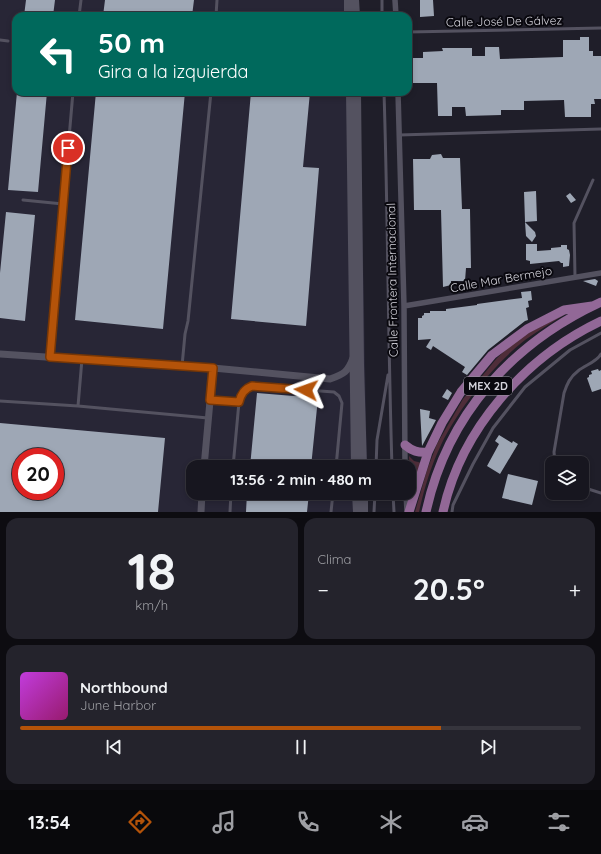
<!DOCTYPE html>
<html lang="es">
<meta charset="utf-8">
<style>
:root{--surface:#17161f;--page:#24232c;--text:#f1f3f6;--muted:#9e9fa4;--line:#36353d;--accent:#b45309}
body{margin:0;font-family:Quicksand,sans-serif;background:var(--page);color:var(--text);height:100vh;display:flex;flex-direction:column;font-size:15px;white-space:nowrap}
*{box-sizing:border-box;margin:0}
p{font-size:13px;color:var(--muted)}
.icon{flex:none;width:22px;height:22px;fill:none;stroke:currentColor;stroke-width:2;stroke-linecap:round;stroke-linejoin:round}
.map{position:relative;height:512px;overflow:hidden}
.details{display:flex;flex-direction:column;gap:6px;padding:6px;background:#0d0c11;flex:1}
.details>*{flex:none}
.guide{position:absolute;left:12px;top:12px;width:400px;height:84px;border-radius:12px;box-shadow:0 2px 6px #0003,0 0 0 1px var(--line);background:#00695c;color:#fff;overflow:hidden}
.controls{position:absolute;left:545px;top:456px;display:grid;gap:8px}
.controls a{display:grid;place-items:center;width:44px;height:44px;border-radius:8px;background:var(--surface);box-shadow:0 2px 6px #0003,0 0 0 1px var(--line);font-size:20px}
.speed{position:absolute;left:12px;top:448px;display:flex;gap:8px;font-size:20px;font-weight:700;text-align:center}
.speed>*{display:grid;place-content:center;width:52px;height:52px;border-radius:50%;background:var(--surface);box-shadow:0 2px 6px #0003,0 0 0 1px var(--line);line-height:1}
.speed .limit{border:6px solid #d22;background:#fff;color:#111}
.pin{position:absolute;display:grid;place-items:center;width:34px;height:34px;color:#fff;margin:-17px;border:2px solid #fff;border-radius:50%;box-shadow:0 1px 4px #0007}
.me{position:absolute;width:44px;margin:-22px;rotate:274deg;stroke-linejoin:round;filter:drop-shadow(0 0 3px #0008)}
.turn{display:flex;align-items:center;gap:14px;height:84px;padding:0 20px;font-size:18px}
.turn .icon{width:52px;height:52px;stroke-width:2.5}
.turn b{display:block;font-size:28px;line-height:34px}
.big{font-size:30px;font-weight:800;line-height:1.1}
.details .widget{flex:1;display:flex;flex-direction:column;justify-content:center;gap:6px;min-width:0;padding:0 14px;border-radius:12px;background:var(--page)}
.details .dial{align-items:center;gap:0}
.dial b{font-size:52px;line-height:1}
.song{display:flex;align-items:center;gap:12px}
.cover{width:48px;height:48px;border-radius:6px;background:linear-gradient(135deg,hsl(290 70% 55%),hsl(320 70% 35%))}
.played{height:4px;border-radius:2px;background:linear-gradient(90deg,var(--accent) 75%,var(--line) 75%)}
.keys{display:flex;justify-content:space-around;direction:ltr}
.heat{display:flex;justify-content:space-between;align-items:center;font-size:22px;direction:ltr}
.details .tiles{flex:1;display:grid;gap:6px;grid-template-columns:1fr 1fr}
.widget:last-child{grid-column:span 2}
.trip{position:absolute;left:186px;top:460px;width:230px;height:40px;border-radius:12px;background:var(--surface);box-shadow:0 2px 6px #0003,0 0 0 1px var(--line);font-weight:800;line-height:40px;text-align:center}
.menu{display:flex;height:64px;justify-content:space-around;align-items:center;background:#09090c;color:var(--muted)}
.menu .icon{width:28px;height:28px}
.menu .current{color:var(--accent)}
.menu b{font-size:18px;color:var(--text)}
.map>svg:first-child{display:block}
.built{fill:#282636;fill-rule:evenodd}
.green{fill:#4f2d39}
.building{fill:#9ea7b5;fill-rule:evenodd}
.lines{fill:none;stroke-linecap:round;stroke-linejoin:round}
.service{stroke:#545260;stroke-width:3}
.minor{stroke:#545260;stroke-width:5.5}
.tertiary{stroke:#545260;stroke-width:7}
.secondary{stroke:#545260;stroke-width:8}
.trunk{stroke:#926897;stroke-width:9}
.route-casing{stroke:#753606;stroke-width:10}
.route{stroke:#b45309;stroke-width:7}
.labels{text-anchor:middle;dominant-baseline:central;stroke-width:4;stroke-linejoin:round;paint-order:stroke}
.shield{fill:#09080e;stroke:#97969e;stroke-width:1}
.shield-label{font-size:11px;font-weight:bold;fill:#d4d3db}
.street-label{font-size:12px;fill:#d4d3db;stroke:#09080e}
</style>
<div class="map">
<svg width="601" height="512" viewBox="0 0 601 512">
<rect width="100%" height="100%" fill="#1f1e29"/>
<path class="built" d="M0 0H359V16H16V92H360L367 467H193V493H368V502L366 503V512H0ZM21 457H55V491H21Z"/>
<path class="green" d="M569 312C554 321 539 330 525 340 493 365 458 409 441 445 431 466 424 489 419 512H415L427 470 437 444 463 399 497 358 511 345 523 336Z
M409 456 414 461 422 463 411 499Z"/>
<path class="building" d="M26 0H55L53 16H24Z
M105 0H194L192 16H103Z
M420 0H433L434 16 420 17Z
M580 37H589V51H593V56H601V99H594L595 104H591V117H565L564 100 524 101V110H501V115L466 116 465 107H452V116H438L437 83H411L410 58H423V52L443 51 442 48H472V56H485V47H499L500 59 563 57V40H580Z
M17 92H47L38 192 8 190Z
M96 92H185L163 329 75 320Z
M251 92H310L303 167 319 168 306 326 231 319Z
M441 154 443 158H460L462 209H470L471 268H466L465 281H451V285L443 287 441 210H414L413 159H430L432 155Z
M536 191 537 221 525 222 524 192Z
M570 193 576 200 571 203 566 196Z
M6 212 35 215 25 321 0 318V273Z
M525 222 535 232 536 236 532 242 526 236Z
M526 244H537V251L551 250V248L561 247V245H567V249L569 250 570 255 569 266 563 267V263H561L559 261 530 264V261L526 260Z
M595 279 598 281 596 286 583 281Z
M531 291 532 300 528 301 529 307 526 308 528 320 525 321 488 350 467 375 462 372 465 367 433 346 431 350 426 347 431 339 418 340V318H422V316L424 315V313H430V311H446V309L477 305V304L522 298 521 292Z
M598 369 599 371 601 370V389L592 392 587 378 589 377V375L592 374 591 371Z
M447 389 452 393 448 400 442 397Z
M257 393 318 398 311 467H250Z
M420 409 430 411 429 418 436 420 422 446Z
M0 423 165 438 158 512H0ZM21 457H55V491H21Z
M499 435 512 443 513 441 518 444 500 474 487 466 499 444 495 441Z
M508 474 538 481 532 505 502 498Z
M247 493H309L307 512H246Z"/>
<g class="lines">
<path class="service" d="M382 0V16
M79 16 81 0
M216 16 217 0
M408 32 601 28
M0 40 8 41
M384 92C388 217 388 342 392 467
M399 135 601 129
M23 200 63 204
M575 277 574 223 593 180
M50 357 73 92
M82 359 78 406 208 418
M182 366 185 334 188 321 211 92
M210 400 239 402
M0 401 78 406
M555 463 554 452 564 393C567 384 570 377 578 371 585 365 597 362 601 354
M233 467 239 402C241 393 244 389 252 386L334 392 339 396 342 403 336 467
M376 467 377 440 388 375
M582 487 601 493
M393 493 394 512
M230 512 231 493
M331 512 333 493
M374 512 375 493
M452 512 453 505 473 464 493 428 525 387 570 350 601 333"/>
<path class="minor" d="M395 0 396 16
M398 92 404 306 405 467
M404 306 601 273
M406 493 407 511"/>
<path class="tertiary" d="M0 354 213 368 330 379C344 374 348 372 353 358
M204 467 213 368
M201 512 202 493"/>
<path class="secondary" d="M348 0V16
M355 0 356 16
M350 92 355 467
M357 92 360 364 363 467
M356 493 357 512
M364 493V512"/>
<path class="trunk" d="M405 445C412 451 418 453 428 452
M409 512 428 452 442 423 461 392 492 355 527 329 564 310 592 306
M426 512C447 415 512 343 601 302
M443 512C461 429 525 357 601 321"/>
</g>
<g class="lines">
<defs>
<path id="route" d="M68 148 50 357 213 368 210 400 239 402C241 394 244 389 252 386L306 390"/>
</defs>
<use href="#route" class="route-casing"/>
<use href="#route" class="route"/>
</g>
<g class="labels">
<rect class="shield" x="464" y="377" width="48" height="18" rx="3"/>
<g class="shield-label">
<text x="488" y="386">MEX 2D</text>
</g>
<g class="street-label">
<text transform="translate(504 21) rotate(-1)">Calle José De Gálvez</text>
<text transform="translate(501 279) rotate(-10)">Calle Mar Bermejo</text>
<text transform="translate(392 280) rotate(-91)">Calle Frontera Internacional</text>
</g>
</g>
</svg>
<div class="controls">
<a><svg class="icon" aria-label="layers" viewBox="0 0 24 24"><path d="M12 4l9 5-9 5-9-5zM3 14l9 5 9-5"/></svg></a>
</div>
<div class="speed"><div class="limit">20</div></div>
<div class="pin" style="left:68px;top:148px;background:#d93025"><svg class="icon" aria-label="arrive" viewBox="0 0 24 24"><path d="M6 21V4h12l-3 4 3 4H6"/></svg></div>
<svg class="me" style="left:306px;top:390px" viewBox="-20 -20 40 40"><path d="M0-17L14 15 0 8-14 15z" fill="#b45309" stroke="#fff" stroke-width="4"/></svg>
<div class="trip">13:56 · 2 min · 480 m</div>
<div class="guide">
<div class="turn"><svg class="icon" aria-label="left" viewBox="0 0 24 24"><path d="M17 20v-9H6M10 6l-5 5 5 5"/></svg><div><b>50 m</b>Gira a la izquierda</div></div>
</div>
</div>
<section class="details">
<div class="tiles">
<div class="widget dial"><b>18</b><p>km/h</p></div>
<div class="widget"><p>Clima</p>
<div class="heat"><a>−</a><b class="big">20.5°</b><a>+</a></div>
</div>
<div class="widget">
<div class="song"><i class="cover"></i><div><b>Northbound</b><p>June Harbor</p></div></div>
<div class="played"></div>
<div class="keys"><svg class="icon" aria-label="previous" viewBox="0 0 24 24"><path d="M18 5L8 12l10 7zM5 5v14"/></svg><svg class="icon" aria-label="pause" viewBox="0 0 24 24"><path d="M8 5v14M16 5v14"/></svg><svg class="icon" aria-label="next" viewBox="0 0 24 24"><path d="M6 5l10 7-10 7zM19 5v14"/></svg></div>
</div>
</div>
</section>
<nav class="menu">
<b>13:54</b>
<svg class="icon current" aria-label="directions" viewBox="0 0 24 24"><path d="M12 3l9 9-9 9-9-9zM9 14v-3h6M13 9l2 2-2 2"/></svg>
<svg class="icon" aria-label="music" viewBox="0 0 24 24"><path d="M9 18V5l10-2v13"/><circle cx="6" cy="18" r="3"/><circle cx="16" cy="16" r="3"/></svg>
<svg class="icon" aria-label="phone" viewBox="0 0 24 24"><path d="M5 4h4l2 5-3 2q2 4 5 5l2-3 5 2v4C11 20 4 13 5 4z"/></svg>
<svg class="icon" aria-label="climate" viewBox="0 0 24 24"><path d="M12 3v18M4 7l16 10M4 17L20 7"/></svg>
<svg class="icon" aria-label="car" viewBox="0 0 24 24"><path d="M5 17H2v-5l4-1 3-4h7l3 4 3 1v5h-3M9 17h6M6 11h13"/><circle cx="7" cy="17" r="2"/><circle cx="17" cy="17" r="2"/></svg>
<svg class="icon" aria-label="filters" viewBox="0 0 24 24"><path d="M4 7h16M4 17h16"/><circle cx="9" cy="7" r="2"/><circle cx="15" cy="17" r="2"/></svg>
</nav>
